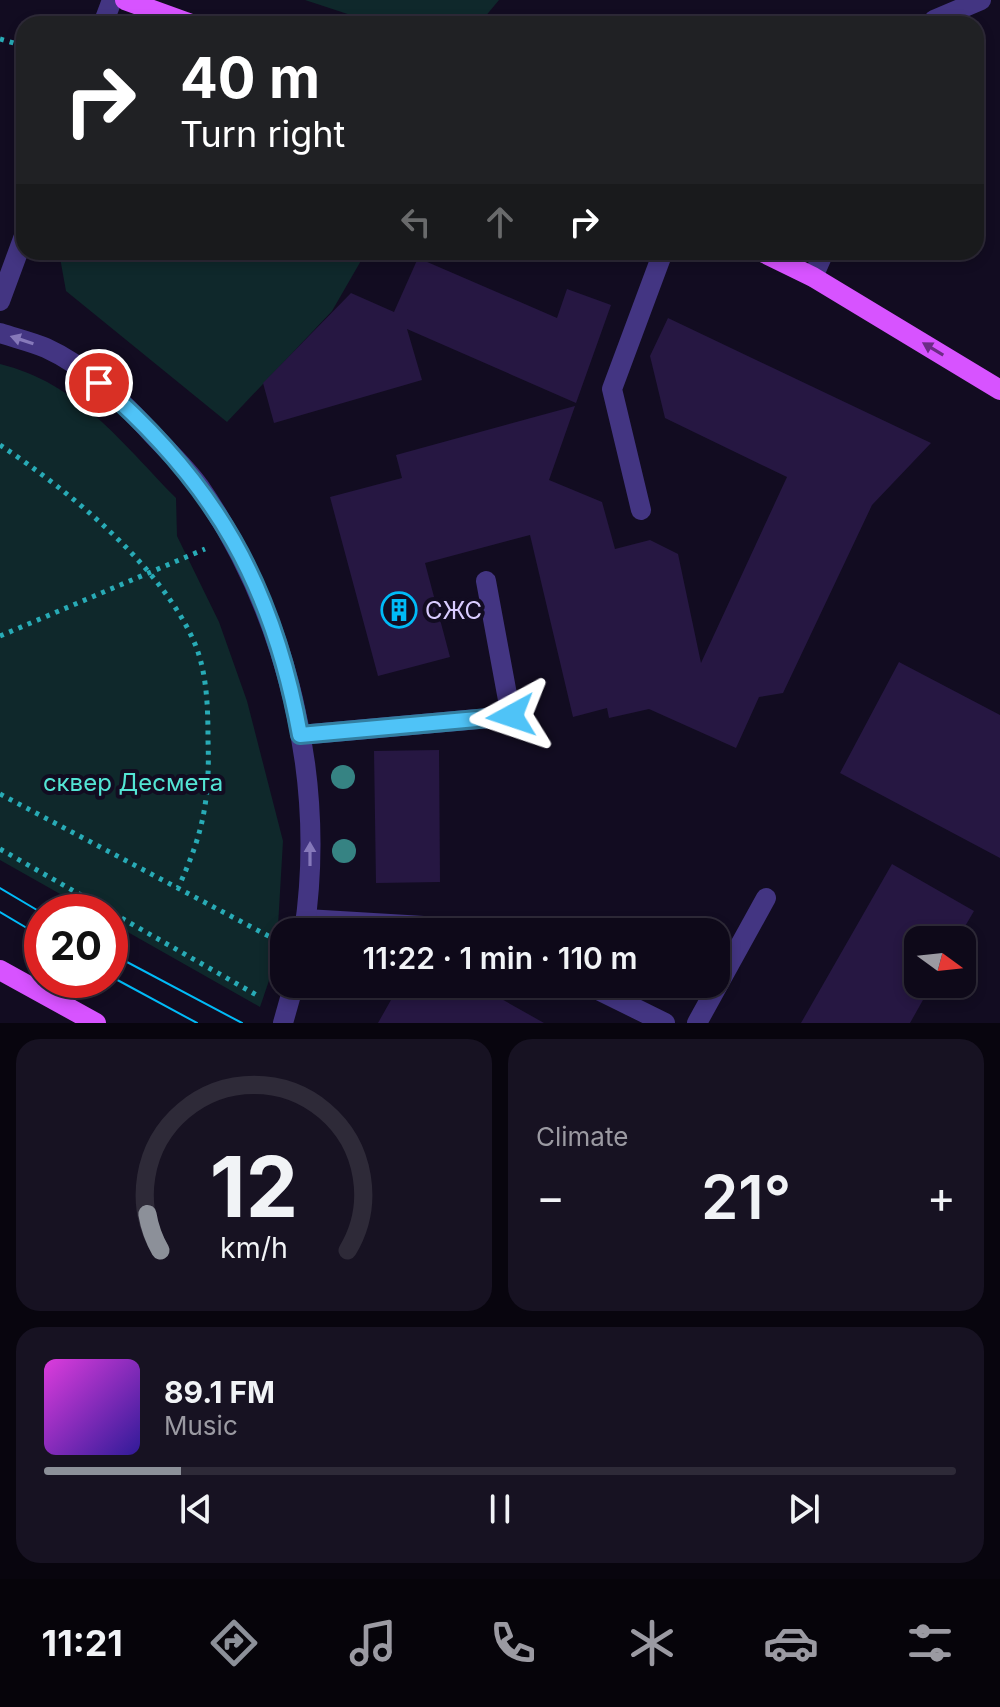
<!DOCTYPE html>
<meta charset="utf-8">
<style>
:root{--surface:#0e0919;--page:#171222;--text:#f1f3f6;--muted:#9b9aa2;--line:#2e2a38;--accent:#8c9099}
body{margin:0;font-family:Inter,sans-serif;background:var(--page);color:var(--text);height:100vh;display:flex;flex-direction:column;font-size:30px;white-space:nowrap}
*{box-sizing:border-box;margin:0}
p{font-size:26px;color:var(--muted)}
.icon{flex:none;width:44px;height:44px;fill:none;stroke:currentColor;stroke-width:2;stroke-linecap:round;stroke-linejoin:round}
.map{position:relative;height:1023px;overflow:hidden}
.side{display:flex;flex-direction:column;gap:16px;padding:16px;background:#08050e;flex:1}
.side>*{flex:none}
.banner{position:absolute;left:16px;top:16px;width:968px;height:244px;border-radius:24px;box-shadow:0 4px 12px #0003,0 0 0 2px var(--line);background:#202124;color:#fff;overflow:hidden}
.needle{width:52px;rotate:105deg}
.controls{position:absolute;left:904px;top:926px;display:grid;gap:16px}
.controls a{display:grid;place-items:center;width:72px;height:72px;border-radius:16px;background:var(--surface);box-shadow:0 4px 12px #0003,0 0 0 2px var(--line);font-size:40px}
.speed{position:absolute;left:24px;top:894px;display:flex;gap:16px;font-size:40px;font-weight:700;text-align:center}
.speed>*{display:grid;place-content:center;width:104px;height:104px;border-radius:50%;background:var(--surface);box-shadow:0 4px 12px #0003,0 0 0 2px var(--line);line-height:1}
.speed .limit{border:12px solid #d22;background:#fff;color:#111}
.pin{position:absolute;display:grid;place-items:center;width:68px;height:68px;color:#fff;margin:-34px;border:4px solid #fff;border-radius:50%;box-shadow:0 2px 8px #0007}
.me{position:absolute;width:88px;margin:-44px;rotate:265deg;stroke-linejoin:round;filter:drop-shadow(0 0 6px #0008)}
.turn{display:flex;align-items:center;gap:28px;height:168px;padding:0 32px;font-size:36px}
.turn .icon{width:104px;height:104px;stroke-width:2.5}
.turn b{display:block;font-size:56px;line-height:68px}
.lanes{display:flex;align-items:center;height:76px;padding:0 32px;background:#0003;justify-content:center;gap:40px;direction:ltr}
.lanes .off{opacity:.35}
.big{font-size:60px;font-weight:600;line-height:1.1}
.side .card{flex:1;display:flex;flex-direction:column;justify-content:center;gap:12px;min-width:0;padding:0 28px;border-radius:24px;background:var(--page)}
.side .dial{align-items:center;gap:0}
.dial svg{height:208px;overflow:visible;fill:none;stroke:var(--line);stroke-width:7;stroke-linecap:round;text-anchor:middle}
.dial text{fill:var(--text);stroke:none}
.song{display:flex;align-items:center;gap:24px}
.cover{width:96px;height:96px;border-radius:12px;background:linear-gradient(135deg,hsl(300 70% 55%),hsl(250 70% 35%))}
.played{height:8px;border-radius:4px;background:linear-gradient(90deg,var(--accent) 15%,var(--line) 15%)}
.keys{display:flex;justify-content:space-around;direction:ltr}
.heat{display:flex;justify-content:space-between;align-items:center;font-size:44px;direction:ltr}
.side .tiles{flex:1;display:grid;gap:16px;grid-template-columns:1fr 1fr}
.card:last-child{grid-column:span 2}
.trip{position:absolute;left:270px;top:918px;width:460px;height:80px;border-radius:24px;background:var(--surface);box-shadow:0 4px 12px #0003,0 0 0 2px var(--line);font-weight:600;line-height:80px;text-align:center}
.tabs{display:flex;height:128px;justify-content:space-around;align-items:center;background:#06040a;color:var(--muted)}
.tabs .icon{width:56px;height:56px}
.tabs .on{color:var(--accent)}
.tabs b{font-size:36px;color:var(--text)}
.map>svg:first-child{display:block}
.green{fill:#0f282b}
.building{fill:#261742}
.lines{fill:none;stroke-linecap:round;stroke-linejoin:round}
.path{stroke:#28abb6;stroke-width:5;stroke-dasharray:4 6;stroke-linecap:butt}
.lane{stroke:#433582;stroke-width:20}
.street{stroke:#433582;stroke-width:20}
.primary{stroke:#d753ff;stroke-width:20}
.tram{stroke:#00bbf7;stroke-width:2}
.tree{fill:#368383}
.oneway{fill:#8679ba}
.oneway2{fill:#6b2c85}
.route-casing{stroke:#337fa1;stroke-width:20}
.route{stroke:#4fc3f7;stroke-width:14}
.labels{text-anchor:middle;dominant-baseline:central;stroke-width:8;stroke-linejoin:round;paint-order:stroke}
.poi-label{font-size:24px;fill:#d9ccff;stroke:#120c21;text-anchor:start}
.park-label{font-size:24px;fill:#53e4d4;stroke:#120c21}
</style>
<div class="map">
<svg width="1000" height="1023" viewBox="0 0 1000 1023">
<rect width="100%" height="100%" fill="#120c21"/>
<path class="green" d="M305 0H499L479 24H378Z
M59 252H366L332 311 227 422 66 291Z
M0 364C78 383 122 443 176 498L177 536 219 622 247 701 283 841 276 960 260 1007 110 922V912H92L0 860Z"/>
<path class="building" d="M418 258 557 318 567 289 611 305 576 403 407 329 422 380 274 423 263 383 351 293 394 312Z
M668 318 931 443 872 505 783 693 759 697 736 748 649 709 609 718 607 708 573 717 530 535 425 563 450 657 378 676 330 497 402 478 396 455 575 406 549 480 602 502 615 549 650 540 678 554 701 663 787 477 665 418 650 356Z
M899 662 1000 715V858L840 773Z
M439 750 440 882 376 883 374 751Z
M892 864 974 911 957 940H918V984H932L910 1023H801Z
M400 984H475L544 1023H378Z"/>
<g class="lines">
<path class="path" d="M0 39 24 46
M0 445C69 491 162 566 195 644 207 673 208 708 208 740 210 800 203 834 178 888
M0 636 205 549
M0 794 276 940
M0 849 260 997"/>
<path class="lane" d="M932 24 934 20 981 0
M813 277 824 252
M641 510 612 389 663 252
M300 735 511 716 486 581
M306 919 474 929 480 932
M586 984 665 1023
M697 1023 766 898"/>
<path class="street" d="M103 24 112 0
M0 301 24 236
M0 333C15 338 32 342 46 348 88 367 124 403 154 436 169 452 186 468 199 486 287 614 327 778 304 932
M283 1023 294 984"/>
<path class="primary" d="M125 0 191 24
M762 252 813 277 1000 390
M0 970 96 1023"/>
<path class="tram" d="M0 888 42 913
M0 912 42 937
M110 953 242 1023
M110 976 197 1023"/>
</g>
<g class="tree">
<circle cx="343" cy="777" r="12"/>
<circle cx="344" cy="851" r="12"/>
</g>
<defs><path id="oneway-solid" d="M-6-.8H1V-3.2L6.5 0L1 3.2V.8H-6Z" transform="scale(2)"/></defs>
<g class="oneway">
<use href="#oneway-solid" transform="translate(22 340) rotate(-162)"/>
<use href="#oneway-solid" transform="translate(310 854) rotate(-90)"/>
</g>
<use class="oneway2" href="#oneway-solid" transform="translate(933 349) rotate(-149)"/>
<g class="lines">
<defs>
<path id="route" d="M99 383C215 483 273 585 300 735L511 716"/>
</defs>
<use href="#route" class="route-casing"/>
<use href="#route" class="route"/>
</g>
<defs>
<symbol id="building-ring" viewBox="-11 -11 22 22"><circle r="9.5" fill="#120c21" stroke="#00bbf7" stroke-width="1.5"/><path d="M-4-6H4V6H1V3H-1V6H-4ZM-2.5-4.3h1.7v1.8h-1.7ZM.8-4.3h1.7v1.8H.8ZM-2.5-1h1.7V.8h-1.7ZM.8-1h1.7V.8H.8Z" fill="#00bbf7"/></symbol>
</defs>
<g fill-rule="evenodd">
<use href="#building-ring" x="379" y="590" width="40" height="40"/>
</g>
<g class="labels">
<g class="poi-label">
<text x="425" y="610">СЖС</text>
</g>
<g class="park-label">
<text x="133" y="782">сквер Десмета</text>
</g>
</g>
</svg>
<div class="controls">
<a><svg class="needle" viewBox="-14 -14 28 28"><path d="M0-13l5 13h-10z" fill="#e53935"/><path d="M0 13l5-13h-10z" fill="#9b9aa2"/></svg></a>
</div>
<div class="speed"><div class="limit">20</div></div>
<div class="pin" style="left:99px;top:383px;background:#d93025"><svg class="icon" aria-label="arrive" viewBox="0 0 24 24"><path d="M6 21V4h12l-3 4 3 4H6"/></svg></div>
<svg class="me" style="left:511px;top:716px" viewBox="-20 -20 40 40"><path d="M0-17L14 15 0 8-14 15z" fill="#4fc3f7" stroke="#fff" stroke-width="4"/></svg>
<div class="trip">11:22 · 1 min · 110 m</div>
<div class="banner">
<div class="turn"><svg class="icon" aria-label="right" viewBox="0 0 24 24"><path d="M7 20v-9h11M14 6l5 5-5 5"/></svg><div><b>40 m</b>Turn right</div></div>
<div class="lanes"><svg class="icon off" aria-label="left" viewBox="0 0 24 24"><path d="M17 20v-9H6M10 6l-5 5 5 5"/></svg><svg class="icon off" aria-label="ahead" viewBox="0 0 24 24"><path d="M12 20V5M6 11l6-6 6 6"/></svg><svg class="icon" aria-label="right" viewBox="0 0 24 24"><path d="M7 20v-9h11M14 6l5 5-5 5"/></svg></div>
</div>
</div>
<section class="side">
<div class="tiles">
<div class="card dial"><svg viewBox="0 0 100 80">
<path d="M14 69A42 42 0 1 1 86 69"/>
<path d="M14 69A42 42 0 0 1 9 55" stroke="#8c9099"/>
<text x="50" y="56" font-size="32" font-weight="700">12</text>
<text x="50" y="72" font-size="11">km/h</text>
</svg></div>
<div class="card"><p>Climate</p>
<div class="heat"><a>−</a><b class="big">21°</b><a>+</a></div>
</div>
<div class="card">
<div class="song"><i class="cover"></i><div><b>89.1 FM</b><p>Music</p></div></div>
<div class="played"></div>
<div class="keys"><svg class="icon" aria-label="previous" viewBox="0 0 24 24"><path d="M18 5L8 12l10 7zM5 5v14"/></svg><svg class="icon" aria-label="pause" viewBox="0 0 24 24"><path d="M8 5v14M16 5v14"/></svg><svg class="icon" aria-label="next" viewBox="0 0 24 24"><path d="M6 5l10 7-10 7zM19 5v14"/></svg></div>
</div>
</div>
</section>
<nav class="tabs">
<b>11:21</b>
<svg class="icon on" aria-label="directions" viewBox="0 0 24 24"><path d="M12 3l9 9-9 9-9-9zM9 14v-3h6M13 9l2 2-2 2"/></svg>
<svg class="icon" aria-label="music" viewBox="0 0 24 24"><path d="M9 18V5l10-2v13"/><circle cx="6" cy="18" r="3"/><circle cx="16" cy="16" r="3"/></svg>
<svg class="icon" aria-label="phone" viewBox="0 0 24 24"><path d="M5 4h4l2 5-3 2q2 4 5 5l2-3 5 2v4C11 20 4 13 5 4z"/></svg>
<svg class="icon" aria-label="climate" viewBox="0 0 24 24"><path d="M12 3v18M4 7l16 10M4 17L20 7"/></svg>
<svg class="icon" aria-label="car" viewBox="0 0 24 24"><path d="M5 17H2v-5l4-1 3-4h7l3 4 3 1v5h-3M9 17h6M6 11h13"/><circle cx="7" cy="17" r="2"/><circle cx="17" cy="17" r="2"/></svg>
<svg class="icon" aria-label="filters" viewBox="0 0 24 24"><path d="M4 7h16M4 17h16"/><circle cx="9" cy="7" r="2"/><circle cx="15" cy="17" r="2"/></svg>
</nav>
